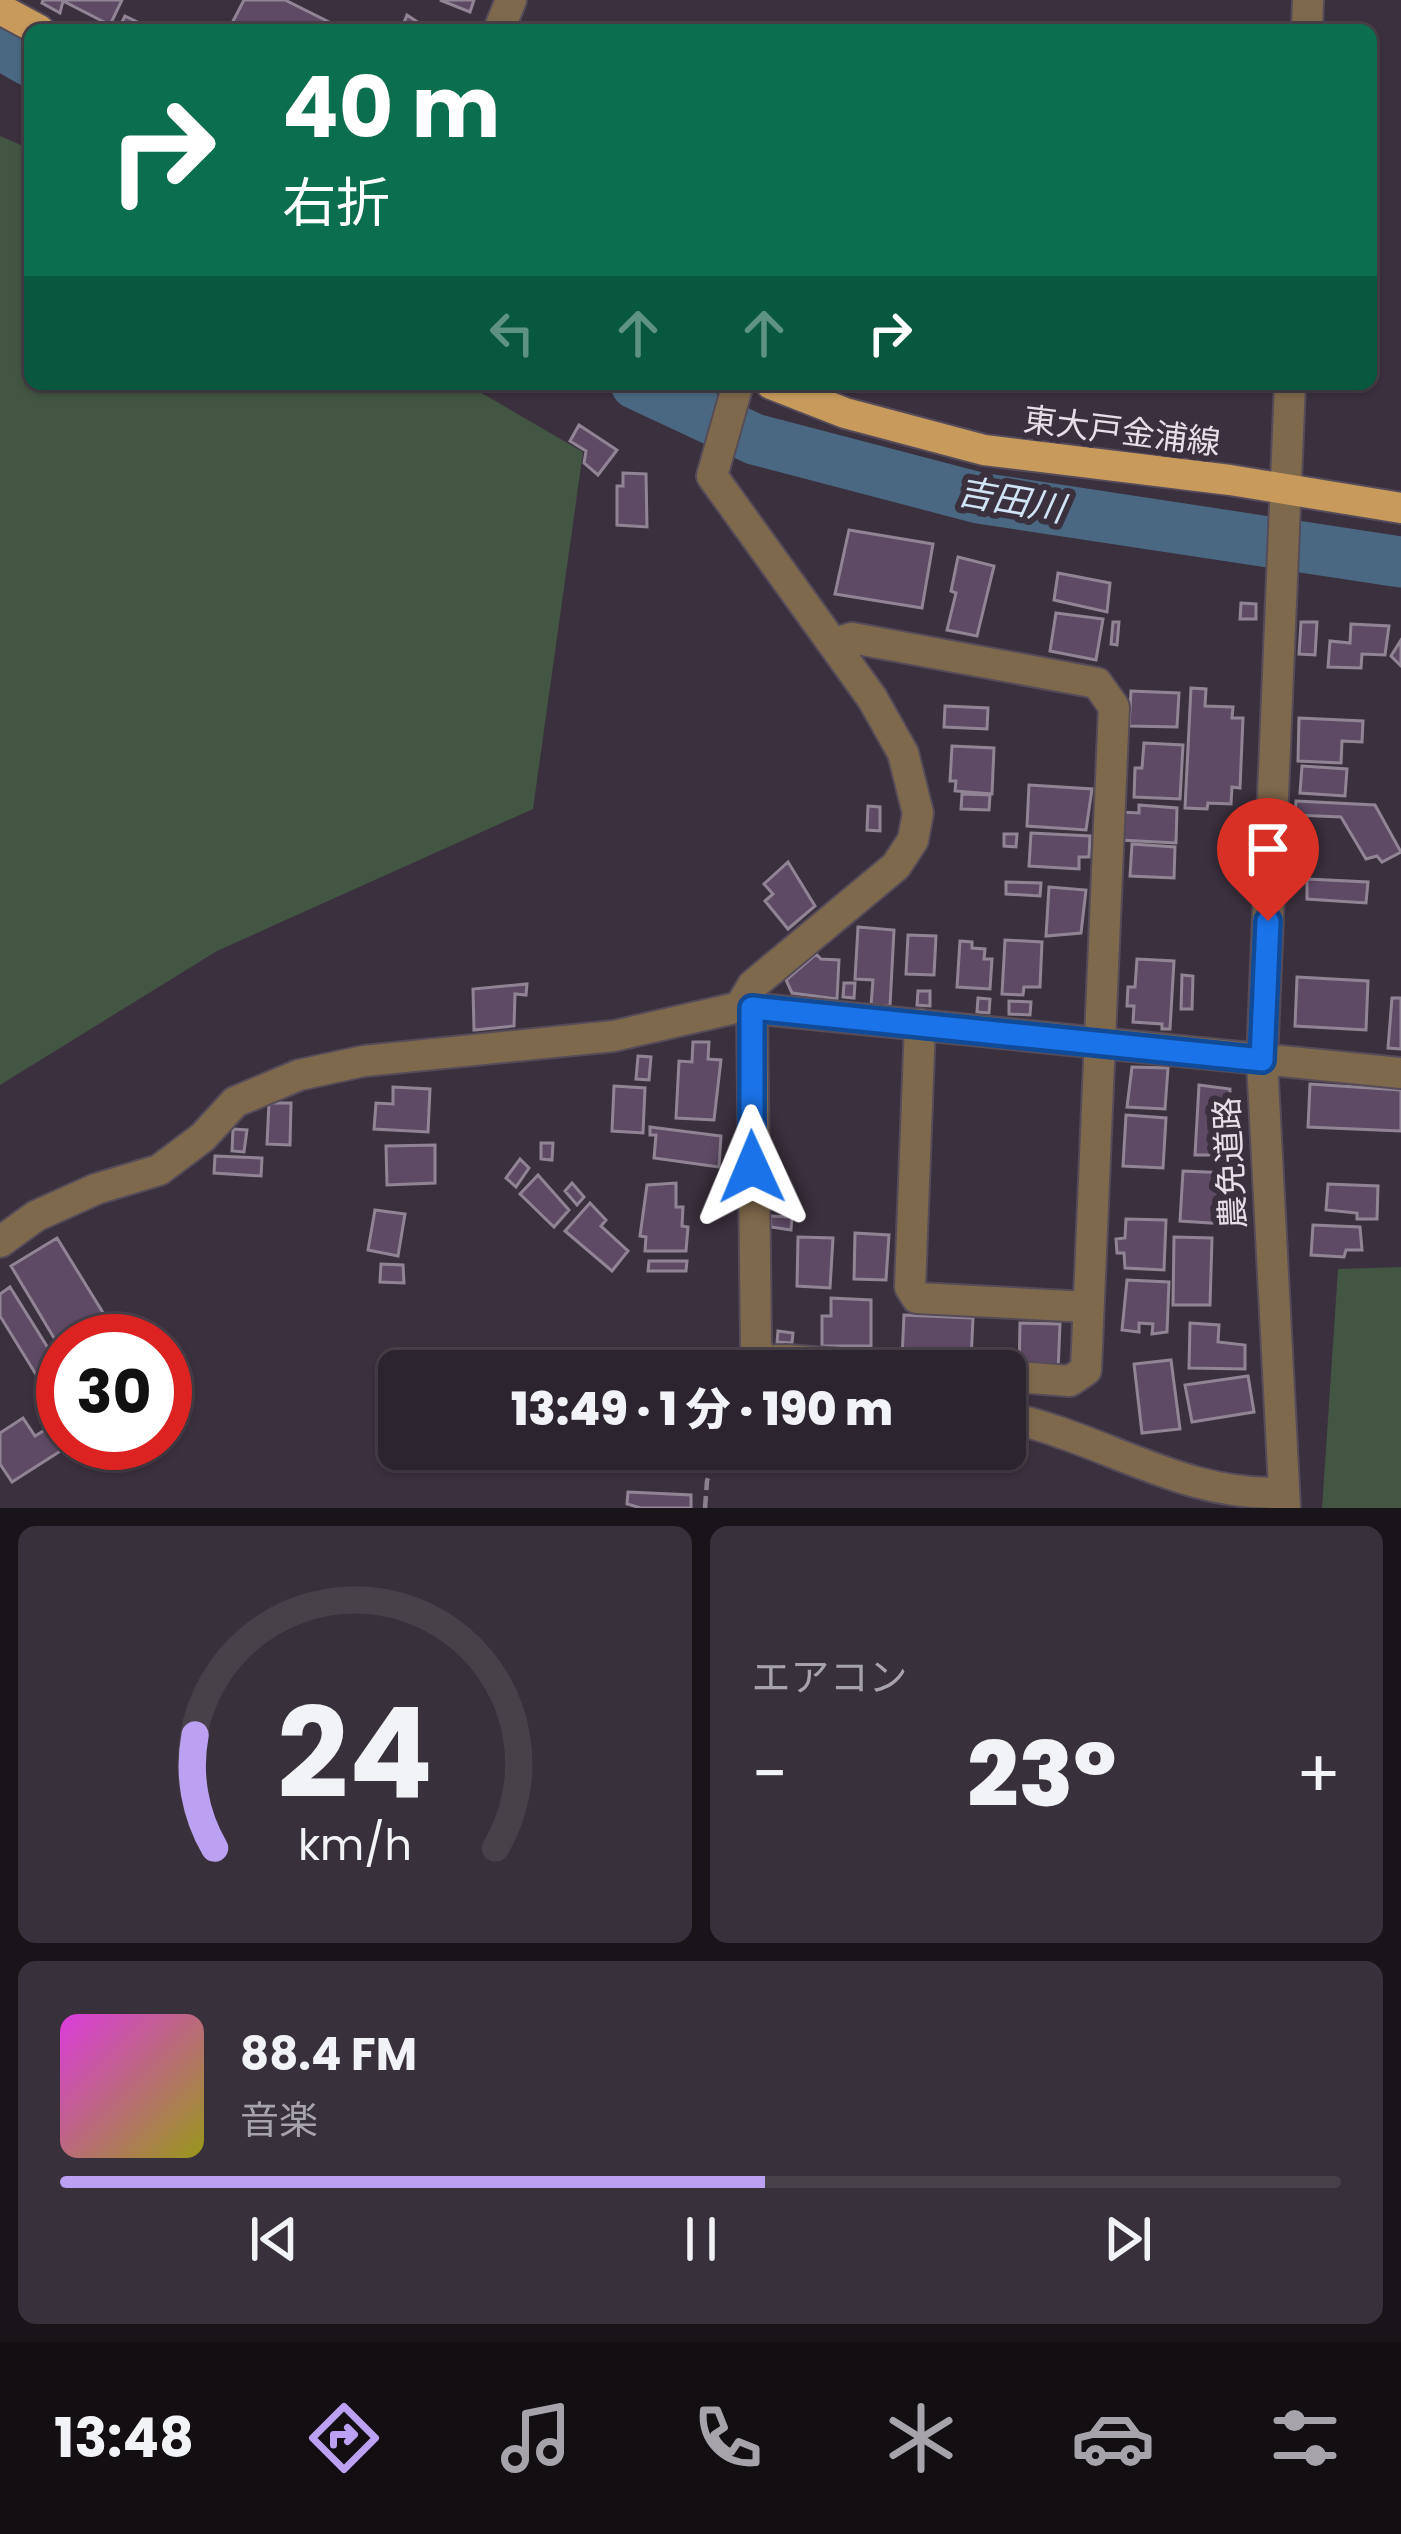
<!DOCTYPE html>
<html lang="ja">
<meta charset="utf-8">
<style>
:root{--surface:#2c242e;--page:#38303a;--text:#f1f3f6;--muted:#a6a4aa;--line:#48414a;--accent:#bca0f2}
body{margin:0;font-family:Poppins,"Noto Sans JP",sans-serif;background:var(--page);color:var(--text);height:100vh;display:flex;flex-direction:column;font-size:45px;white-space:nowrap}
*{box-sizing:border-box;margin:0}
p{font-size:39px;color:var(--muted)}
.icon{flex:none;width:66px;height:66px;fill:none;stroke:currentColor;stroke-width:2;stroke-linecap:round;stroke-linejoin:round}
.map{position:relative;height:1508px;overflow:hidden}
.details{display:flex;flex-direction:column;gap:18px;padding:18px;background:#181419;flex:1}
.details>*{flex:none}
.banner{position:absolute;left:24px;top:24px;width:1353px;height:366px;border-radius:18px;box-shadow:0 3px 9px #0004,0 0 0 3px var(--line);background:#0b6e4f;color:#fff;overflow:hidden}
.speed{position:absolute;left:36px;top:1314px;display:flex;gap:24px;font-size:60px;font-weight:700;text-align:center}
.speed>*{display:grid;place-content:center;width:156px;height:156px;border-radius:50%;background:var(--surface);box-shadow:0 3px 9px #0004,0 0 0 3px var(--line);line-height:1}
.speed .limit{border:18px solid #d22;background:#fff;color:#111}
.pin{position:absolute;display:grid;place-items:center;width:102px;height:102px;color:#fff;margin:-123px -51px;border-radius:50% 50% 50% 0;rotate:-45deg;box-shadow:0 0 12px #0007}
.pin .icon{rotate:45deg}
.me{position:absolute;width:132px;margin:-66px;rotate:359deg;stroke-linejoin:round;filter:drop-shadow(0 0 9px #0008)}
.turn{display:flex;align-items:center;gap:42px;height:252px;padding:0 60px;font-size:54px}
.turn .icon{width:156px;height:156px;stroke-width:2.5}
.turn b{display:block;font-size:84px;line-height:102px}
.lanes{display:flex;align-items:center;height:114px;padding:0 60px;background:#0003;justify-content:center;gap:60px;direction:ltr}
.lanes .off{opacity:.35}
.big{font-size:90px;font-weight:800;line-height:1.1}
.details .tile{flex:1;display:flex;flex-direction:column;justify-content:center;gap:18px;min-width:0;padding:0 42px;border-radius:18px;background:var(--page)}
.details .dial{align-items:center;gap:0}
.dial svg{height:312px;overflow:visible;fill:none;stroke:var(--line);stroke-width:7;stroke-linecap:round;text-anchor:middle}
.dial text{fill:var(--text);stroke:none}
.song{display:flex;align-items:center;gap:36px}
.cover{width:144px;height:144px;border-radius:18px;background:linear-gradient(135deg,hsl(300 70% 55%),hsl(60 70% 35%))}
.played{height:12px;border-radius:6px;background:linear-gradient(90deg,var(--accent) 55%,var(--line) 55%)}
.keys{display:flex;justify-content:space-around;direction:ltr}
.heat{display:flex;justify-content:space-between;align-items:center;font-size:66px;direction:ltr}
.details .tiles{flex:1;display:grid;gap:18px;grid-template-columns:1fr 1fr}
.tile:last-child{grid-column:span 2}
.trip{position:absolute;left:378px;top:1350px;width:648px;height:120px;border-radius:18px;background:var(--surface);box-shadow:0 3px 9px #0004,0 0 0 3px var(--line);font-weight:800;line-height:120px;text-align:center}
.menu{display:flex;height:192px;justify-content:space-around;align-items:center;background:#120e12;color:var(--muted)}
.menu .icon{width:84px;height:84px}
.menu .selected{color:var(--accent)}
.menu b{font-size:54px;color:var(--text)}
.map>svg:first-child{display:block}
.green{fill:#435543}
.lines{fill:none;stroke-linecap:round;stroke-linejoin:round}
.river{stroke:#4a6881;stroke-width:51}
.building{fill:#5f4a66;stroke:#918595;stroke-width:3}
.minor-casing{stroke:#564c59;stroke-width:34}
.major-casing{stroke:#564c59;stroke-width:34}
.path{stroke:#8a818d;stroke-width:4.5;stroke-dasharray:12 6;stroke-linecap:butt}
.minor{stroke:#7f694c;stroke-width:30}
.major{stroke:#c89b5d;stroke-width:30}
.route-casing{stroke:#114b97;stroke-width:30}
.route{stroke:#1a73e8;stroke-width:21}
.labels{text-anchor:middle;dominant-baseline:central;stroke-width:12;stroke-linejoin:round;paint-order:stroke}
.street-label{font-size:33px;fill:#e6dfe8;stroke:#3b303e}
.water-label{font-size:36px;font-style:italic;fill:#d0e4f6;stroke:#3b303e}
</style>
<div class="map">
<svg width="1401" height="1508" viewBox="0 0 1401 1508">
<rect width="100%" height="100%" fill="#3b303e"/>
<path class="green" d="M0 136 30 149V384H466L583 452 533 809 217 951 0 1085Z
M1401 1267V1508H1322L1338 1269Z"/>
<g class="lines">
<path class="river" d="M0 44 30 61
M636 384 754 439 979 498 1401 562"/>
</g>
<path class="building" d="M43 0H122L110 25 63 1 60 13 42 3Z
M244 0H285L345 30H235L230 27Z
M440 0H474L470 12Z
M407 15 428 29V30H401Z
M125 16 154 30H118Z
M579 425 617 450 598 475 584 463 586 451 570 441Z
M623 473 646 474 647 527 617 525V486H623Z
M849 530 933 544 922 608 835 594Z
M958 557 994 566 977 636 947 630 956 593 951 591Z
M1058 573 1110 583 1107 612 1054 600Z
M1241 603 1256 604V619H1240Z
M1056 613 1103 619 1096 660 1050 651Z
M1113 622H1119L1117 645 1111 644Z
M1301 622H1317L1315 655 1299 654Z
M1351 624 1389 626 1385 655 1362 654 1361 668 1328 667 1330 641 1350 643Z
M1401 640V666L1391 656Z
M1191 688 1206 689 1205 706 1233 707 1232 718H1243L1240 788 1232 787 1231 804 1208 803 1207 809 1185 808Z
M1131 691 1179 693 1177 727 1129 726Z
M945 706 988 708 987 729 944 727Z
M1299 718 1363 721 1362 742 1342 741 1341 763 1298 761Z
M1144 743 1183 745 1180 799 1134 797 1135 768H1142Z
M952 746 994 748 992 794 955 791 956 781H950Z
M1302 766 1347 769 1345 796 1300 793Z
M1029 785 1092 789 1086 830 1027 826Z
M962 794 990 795 989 810 961 809Z
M1296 801 1375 805 1401 852 1382 862 1377 856 1366 859 1341 817 1295 815Z
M1139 805 1177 808 1176 843 1120 840 1121 812 1139 813Z
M868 806 880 807V831L867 830Z
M1031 833 1090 836 1089 857H1079V869L1029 866Z
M1004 834H1017L1016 847 1004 846Z
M1132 844 1175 847 1174 878 1130 876Z
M788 862 815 906 788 929 765 901 773 894 764 884Z
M1307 879 1368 882 1366 903 1307 899Z
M1006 882 1041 883 1040 896 1006 894Z
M1049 887 1086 890 1081 933 1046 936Z
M858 927 894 930 890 1006 871 1005 873 980 855 979Z
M908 935 936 936 934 975 906 974Z
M1005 940 1042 942 1040 987H1024L1023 995 1002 994Z
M960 941 972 942V948L985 949 984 959H992L990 989 957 987Z
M816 954 821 959 839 960 837 999 792 993 786 980Z
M1137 959 1174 961 1170 1029H1162V1024L1133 1022 1134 1006H1127L1128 987H1135Z
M1182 975 1193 976 1192 1009H1181Z
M1297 977 1368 981 1366 1030 1295 1026Z
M844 983H855L854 998 843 997Z
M527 984 526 995 515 994 514 1026 474 1030 473 989Z
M918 991H930V1006L917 1005Z
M978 998 990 999 989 1013 977 1012Z
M1392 998H1401V1049L1388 1048Z
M1009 1001 1031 1002 1030 1015 1009 1014Z
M693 1042H709L708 1059 721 1060 714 1120 676 1118 679 1061 692 1062Z
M638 1056 651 1057 649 1080 636 1079Z
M1132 1067 1168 1068 1165 1109 1127 1107Z
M1310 1084 1401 1090V1131L1308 1127Z
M1199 1085 1230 1089 1227 1155H1195Z
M614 1086 645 1088 643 1133 612 1131Z
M393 1087 430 1089 428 1132 374 1129 376 1103 393 1104Z
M269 1103H291L290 1145 267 1144Z
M1126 1115 1166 1118 1163 1168 1123 1166Z
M650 1127 721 1136 719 1167 654 1158 656 1135H650Z
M233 1129 247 1130 244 1152 232 1151Z
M541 1143H553L552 1160 541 1159Z
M435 1145V1183L387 1185 386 1146Z
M215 1156 262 1158 261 1176 214 1173Z
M520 1159 529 1168 516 1187 506 1178Z
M1183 1171 1228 1173 1225 1224 1180 1221Z
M538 1175 569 1210 554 1227 520 1194Z
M572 1183 584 1197 577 1205 565 1191Z
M676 1183V1207H683L682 1226 688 1227 686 1251H645L646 1237 640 1236 647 1185Z
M1328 1184 1378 1186 1377 1219H1357V1213L1326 1210Z
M590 1203 606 1220 601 1226 628 1251 612 1271 565 1231Z
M375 1210 405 1214 398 1256 368 1250Z
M770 1216 792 1217 791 1230 771 1227Z
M1126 1219 1166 1220 1164 1270 1125 1268 1124 1253H1117L1116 1239 1125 1238Z
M1313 1225 1360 1227 1362 1250H1346L1344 1257 1311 1255Z
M855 1233 889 1235 886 1280 854 1279Z
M798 1237 833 1238 830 1288 797 1286Z
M1174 1237 1212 1238 1210 1305H1173Z
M57 1238 118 1337 111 1341H63V1353L11 1266Z
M649 1261H687L686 1271H648Z
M381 1264 403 1265 404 1283 380 1282Z
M1127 1280 1169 1282 1167 1332 1152 1334 1153 1324 1139 1323V1332L1122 1330Z
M10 1287 63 1372V1384L48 1394 0 1316V1294Z
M831 1298 871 1300V1346H822V1316H831Z
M904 1315 973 1318 971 1361 902 1358Z
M1020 1323 1060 1324 1058 1372 1019 1370Z
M1190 1323 1219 1325 1218 1342 1245 1345V1369L1189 1368Z
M778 1331 793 1333 792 1343 777 1342Z
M1171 1360 1180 1429 1142 1433 1134 1364Z
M1248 1376 1254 1412 1192 1422 1185 1385Z
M23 1418 35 1436 63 1419V1443H73L12 1482 0 1464V1433Z
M640 1449H667L663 1471 635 1466Z
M628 1492 691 1495V1508H641L627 1504Z"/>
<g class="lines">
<defs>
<path id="minor" d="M499 30 511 0
M1307 30 1308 0
M738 384 712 476 872 698 903 753 918 813 913 840 896 866 753 985 740 1007
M835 643 852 638 1097 683 1114 707 1086 1370 1070 1381 1005 1376
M752 1008 756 1344 760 1361 777 1371
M920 1024 910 1287 917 1298 1087 1307
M0 1242 36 1216 96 1189 159 1170 203 1137 235 1102 299 1075 364 1061 614 1036 740 1007 1401 1073
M760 1361 786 1360 937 1371
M1005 1417C1098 1435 1187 1500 1284 1492
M1285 1508 1262 1060 1290 384"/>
<path id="major" d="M0 9 39 30
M771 384 845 413 984 450 1230 480 1401 508"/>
</defs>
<use href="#minor" class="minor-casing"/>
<use href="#major" class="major-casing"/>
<path class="path" d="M705 1508 707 1481 719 1449"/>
<use href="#minor" class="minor"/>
<use href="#major" class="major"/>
</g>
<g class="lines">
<defs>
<path id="route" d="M752 1167V1008L1262 1060 1268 921"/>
</defs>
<use href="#route" class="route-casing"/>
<use href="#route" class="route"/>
</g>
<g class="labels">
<g class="street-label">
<text transform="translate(1122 431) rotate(7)">東大戸金浦線</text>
<text transform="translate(1230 1163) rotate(-93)">農免道路</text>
</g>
<g class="water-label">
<text transform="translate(1011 500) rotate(10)">吉田川</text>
</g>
</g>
</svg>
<div class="speed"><div class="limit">30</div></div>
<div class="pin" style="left:1268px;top:921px;background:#d93025"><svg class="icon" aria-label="arrive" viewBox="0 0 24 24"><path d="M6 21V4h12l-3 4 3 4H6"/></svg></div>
<svg class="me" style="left:752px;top:1167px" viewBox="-20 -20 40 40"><path d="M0-17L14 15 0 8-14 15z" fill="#1a73e8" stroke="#fff" stroke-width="4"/></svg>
<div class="trip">13:49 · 1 分 · 190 m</div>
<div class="banner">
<div class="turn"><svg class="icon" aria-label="right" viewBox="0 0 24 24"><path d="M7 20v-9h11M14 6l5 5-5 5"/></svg><div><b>40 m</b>右折</div></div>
<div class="lanes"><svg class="icon off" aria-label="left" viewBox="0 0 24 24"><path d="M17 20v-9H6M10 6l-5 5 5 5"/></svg><svg class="icon off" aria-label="ahead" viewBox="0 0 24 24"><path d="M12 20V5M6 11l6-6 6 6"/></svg><svg class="icon off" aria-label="ahead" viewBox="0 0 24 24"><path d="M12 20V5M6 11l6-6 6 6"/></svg><svg class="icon" aria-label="right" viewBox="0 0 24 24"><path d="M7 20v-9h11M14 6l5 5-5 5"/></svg></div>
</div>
</div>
<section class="details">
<div class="tiles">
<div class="tile dial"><svg viewBox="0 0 100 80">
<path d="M14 69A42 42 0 1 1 86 69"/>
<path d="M14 69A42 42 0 0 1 9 40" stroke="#bca0f2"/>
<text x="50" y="56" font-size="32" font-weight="700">24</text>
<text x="50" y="72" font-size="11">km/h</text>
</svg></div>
<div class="tile"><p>エアコン</p>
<div class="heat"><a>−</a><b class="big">23°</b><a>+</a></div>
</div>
<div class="tile">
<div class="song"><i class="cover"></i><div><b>88.4 FM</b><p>音楽</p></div></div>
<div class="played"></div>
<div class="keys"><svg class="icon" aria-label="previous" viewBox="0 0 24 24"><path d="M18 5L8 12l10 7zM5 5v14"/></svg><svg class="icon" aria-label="pause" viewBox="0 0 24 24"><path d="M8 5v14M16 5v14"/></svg><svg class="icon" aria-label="next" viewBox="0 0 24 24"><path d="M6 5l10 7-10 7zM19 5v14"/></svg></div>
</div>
</div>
</section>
<nav class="menu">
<b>13:48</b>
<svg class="icon selected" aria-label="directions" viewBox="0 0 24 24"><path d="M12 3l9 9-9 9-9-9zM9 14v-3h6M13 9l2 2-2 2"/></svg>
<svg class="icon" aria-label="music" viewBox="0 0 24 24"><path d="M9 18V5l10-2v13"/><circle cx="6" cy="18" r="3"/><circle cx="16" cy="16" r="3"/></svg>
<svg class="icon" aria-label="phone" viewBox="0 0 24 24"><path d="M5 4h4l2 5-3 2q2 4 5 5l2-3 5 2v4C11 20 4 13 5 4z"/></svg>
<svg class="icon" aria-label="climate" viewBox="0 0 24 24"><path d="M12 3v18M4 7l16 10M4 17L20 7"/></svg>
<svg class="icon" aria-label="car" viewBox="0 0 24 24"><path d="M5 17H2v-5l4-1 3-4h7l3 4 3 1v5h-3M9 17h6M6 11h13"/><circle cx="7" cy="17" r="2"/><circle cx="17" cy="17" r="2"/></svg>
<svg class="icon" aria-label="filters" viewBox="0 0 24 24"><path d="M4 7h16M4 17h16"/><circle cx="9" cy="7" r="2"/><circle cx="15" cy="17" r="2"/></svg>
</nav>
